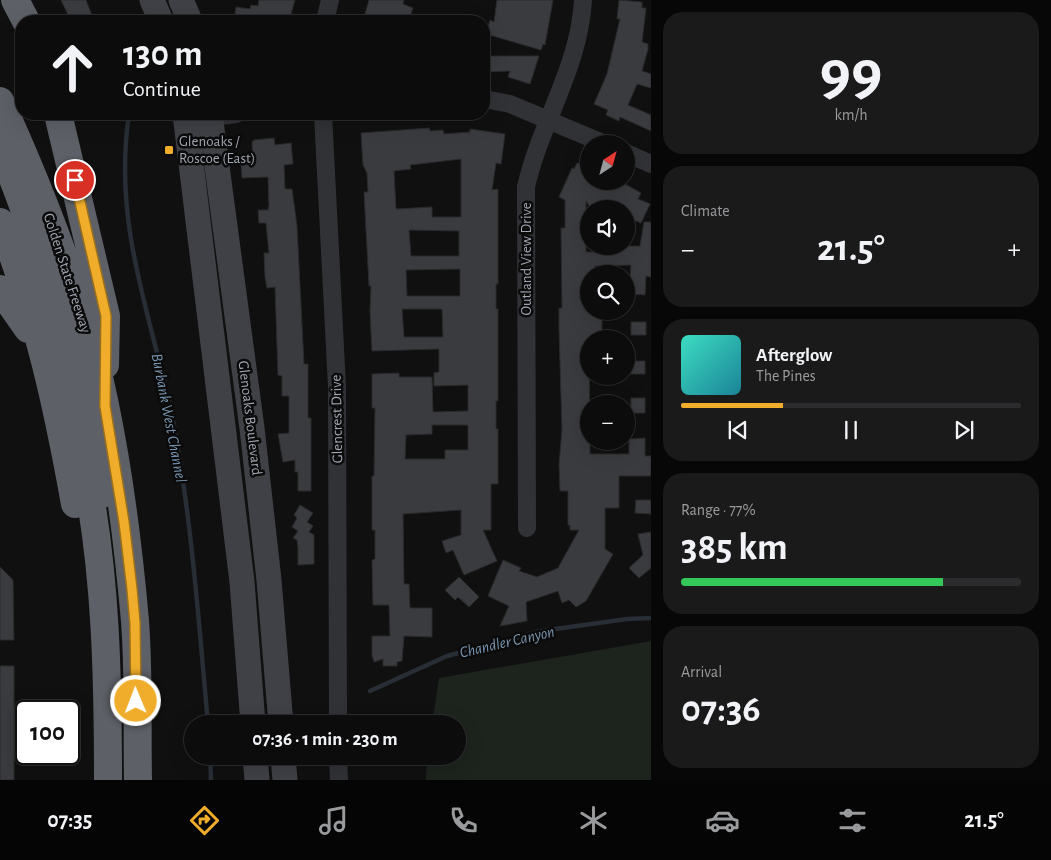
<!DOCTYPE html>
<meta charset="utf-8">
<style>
:root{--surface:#0c0c0d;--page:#1a1a1b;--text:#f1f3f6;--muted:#9a9b9d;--line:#2c2c2e;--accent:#efad2b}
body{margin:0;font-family:"Alegreya Sans",sans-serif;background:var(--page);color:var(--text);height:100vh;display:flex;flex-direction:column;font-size:19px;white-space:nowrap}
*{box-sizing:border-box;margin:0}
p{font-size:16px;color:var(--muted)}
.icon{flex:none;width:28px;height:28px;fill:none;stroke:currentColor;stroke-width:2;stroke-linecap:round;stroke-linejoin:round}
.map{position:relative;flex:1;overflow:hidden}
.sheet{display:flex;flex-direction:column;gap:12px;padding:12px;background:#070707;width:400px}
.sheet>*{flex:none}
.guide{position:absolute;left:15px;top:15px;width:475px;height:105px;border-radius:20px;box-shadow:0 5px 20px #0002,0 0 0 1px var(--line);background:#0c0c0d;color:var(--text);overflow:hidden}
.needle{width:32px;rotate:36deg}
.tools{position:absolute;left:580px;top:135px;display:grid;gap:10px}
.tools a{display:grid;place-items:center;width:55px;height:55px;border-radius:50%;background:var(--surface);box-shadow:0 5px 20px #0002,0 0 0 1px var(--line);font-size:25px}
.speed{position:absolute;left:15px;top:700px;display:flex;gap:10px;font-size:25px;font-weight:700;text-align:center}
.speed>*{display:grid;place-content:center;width:65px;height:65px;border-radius:50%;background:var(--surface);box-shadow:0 5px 20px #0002,0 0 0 1px var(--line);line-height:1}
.speed .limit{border:2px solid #111;border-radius:8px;background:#fff;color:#111}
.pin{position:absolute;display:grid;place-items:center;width:42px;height:42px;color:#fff;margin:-21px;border:2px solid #fff;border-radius:50%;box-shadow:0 1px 5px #0007}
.me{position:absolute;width:55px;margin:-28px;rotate:359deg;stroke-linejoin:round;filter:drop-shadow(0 0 4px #0008)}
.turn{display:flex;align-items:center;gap:18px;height:105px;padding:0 25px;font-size:22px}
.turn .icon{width:65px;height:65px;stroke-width:2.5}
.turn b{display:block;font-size:35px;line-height:42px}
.big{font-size:38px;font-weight:600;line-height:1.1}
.sheet .tile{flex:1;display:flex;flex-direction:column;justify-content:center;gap:8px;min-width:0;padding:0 18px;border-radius:20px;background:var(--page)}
.sheet .dial{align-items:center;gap:0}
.dial b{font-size:65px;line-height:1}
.song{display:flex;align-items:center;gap:15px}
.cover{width:60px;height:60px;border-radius:8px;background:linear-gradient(135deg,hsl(170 70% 55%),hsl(190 70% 35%))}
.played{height:5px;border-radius:2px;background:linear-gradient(90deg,var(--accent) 30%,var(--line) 30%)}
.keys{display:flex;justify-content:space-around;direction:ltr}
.heat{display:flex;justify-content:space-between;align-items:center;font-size:28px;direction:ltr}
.charge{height:8px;border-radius:4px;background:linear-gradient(90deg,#34c759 77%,var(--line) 0)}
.trip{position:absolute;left:184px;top:715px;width:282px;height:50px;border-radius:25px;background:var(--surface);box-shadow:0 5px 20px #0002,0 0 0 1px var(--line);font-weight:600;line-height:50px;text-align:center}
.tab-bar{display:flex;height:80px;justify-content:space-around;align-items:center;background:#050505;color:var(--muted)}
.tab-bar .icon{width:35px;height:35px}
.tab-bar .on{color:var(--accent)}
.tab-bar b{font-size:22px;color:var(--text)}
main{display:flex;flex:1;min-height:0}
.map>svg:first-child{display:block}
.green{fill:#1c241d}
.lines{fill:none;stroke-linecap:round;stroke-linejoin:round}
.stream{stroke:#272e35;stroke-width:4.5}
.building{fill:#3a3b3e;stroke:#2a2a2d;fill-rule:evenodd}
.minor{stroke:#313236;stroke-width:18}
.secondary{stroke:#3f4146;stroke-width:25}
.motorway{stroke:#5d6067;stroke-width:28}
.route-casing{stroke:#9b701c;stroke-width:12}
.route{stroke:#efad2b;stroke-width:9}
.poi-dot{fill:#efad2b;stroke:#0b0b0c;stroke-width:2}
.labels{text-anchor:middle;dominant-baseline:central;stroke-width:5;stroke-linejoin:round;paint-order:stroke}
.poi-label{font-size:15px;fill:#a1a6b2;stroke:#0b0b0c;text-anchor:start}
.street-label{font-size:15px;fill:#a1a6b2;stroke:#0b0b0c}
.water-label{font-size:16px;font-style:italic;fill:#7894ae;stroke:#0b0b0c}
</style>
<main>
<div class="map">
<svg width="651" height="780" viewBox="0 0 651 780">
<rect width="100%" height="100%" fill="#101011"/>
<path class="green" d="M651 641V780H426L427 756H458V724H432L439 678Z"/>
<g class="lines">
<path class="stream" d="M129 114C112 228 153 318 174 426 192 524 199 625 208 724
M370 691 447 656 541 631 627 619 651 618
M210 756 211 780"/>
</g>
<path class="building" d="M61 0H86L94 21H71Z
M259 0H295L289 21H234L236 7 250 9 251 5 258 6Z
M369 0H404L403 4 413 8 409 19 398 15 395 21H363Z
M497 0H553L545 45 543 44 541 50 486 34 490 20 494 22Z
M619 0 642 2V8H646L642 42 648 44V49L642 71 651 74V88L637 84 628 105 651 115V131L620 117 619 121 606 115 608 110 594 104 607 74 620 19H617Z
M484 56H539L530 84 508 77 510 71 484 72Z
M429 128 430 131 443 130 444 134 470 132V129L505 134 501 164 496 163 492 190 498 189V284H496V309H498V401H496V429H498V484H491V530H483L497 561 464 575 453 550 446 553 442 541 461 535V510L403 514 404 584H409L410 608H432V637L404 636 402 661 397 662V666H383V659L374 662 372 655V636H390L389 605H373L372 560 375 559V530H372V476H374L375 408H372V374L399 373V377H432L433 412 468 411V385L434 386V373L439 372V349L372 351 370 312 371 286H369L364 192H368L367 173 363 165 361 133ZM461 159V217H432V207L396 209 394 171 411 169 410 165ZM409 230 459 231V256H411ZM460 269V296H407L406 270ZM402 309H442L443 337H404ZM432 425H468V450H445V459H405L406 435 432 434Z
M274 138 275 145 291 143 293 164 284 165 285 189H292L297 226 304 364H308V418H311V491H298V472H295V460L283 462 278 434 289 433V396H282V376L278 375 275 287 267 288 265 277 264 253H269L266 223H259L258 210H268L269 206 268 177 242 178 241 163 253 162 252 142 254 140Z
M577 163 589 168V181H620L641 193 638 199 650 204 641 223 626 217V209H591L586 201V252H622L618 246H640L644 222H651V277L646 276 645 295 629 294 631 265 595 266V274H589V311L591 314H602V339H589L590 454H629V439L645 438V456H651V476H619V508H605V549L613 554 586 601 576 607 569 600 562 603 558 591 526 602 527 621 500 626 509 606 488 596 503 560 521 568 519 571 537 577 558 568 579 530H570V525H568V491H560L559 465 562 430 559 329V308H562L561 228H565V200L559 197 572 168 574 169Z
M631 322H646V335H631Z
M630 361H645V374H630Z
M631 398H645V413H631Z
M636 500H651V514L635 513Z
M300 505 313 513 307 522 313 526 309 532 314 535V564L298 565V548L297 540 293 538 298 531 292 527 297 518 294 515Z
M651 532V568L639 578 629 568 643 555 638 534Z
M0 567 13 580 14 640H0Z
M459 577 479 597 469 607 458 597 455 600 445 590Z
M0 666H14V780H0Z"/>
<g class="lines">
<path class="minor" d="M325 21 330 0
M484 99 510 104 605 144
M323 114 337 387 338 724
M200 119 236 114
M626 153 651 164
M527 528 526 187C541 121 579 69 583 0
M338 756 339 780"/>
<path class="secondary" d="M152 0 161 21
M181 0 190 21
M185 114 242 582 253 724
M210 114 252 428 269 580 281 724
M255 756 257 780
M283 756 285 780"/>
<path class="motorway" d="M15 0 26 21
M0 101C31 169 59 238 81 309 111 408 126 518 135 621 139 674 137 727 138 780
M58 114 106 316 105 365
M0 148C18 187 31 229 44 270 68 344 88 418 100 495
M0 222C37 312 58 409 75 504
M0 289 28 329
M86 474C106 574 108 679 108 780"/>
</g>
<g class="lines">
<defs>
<path id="route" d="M75 180 106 316 105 406 124 522 132 589 135 623 136 701"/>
</defs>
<use href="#route" class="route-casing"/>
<use href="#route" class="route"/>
</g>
<rect class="poi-dot" x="164" y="145" width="10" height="10" rx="2.5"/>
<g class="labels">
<g class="poi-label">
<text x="179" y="141">Glenoaks /<tspan x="179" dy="17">Roscoe (East)</tspan></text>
</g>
<g class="street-label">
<text transform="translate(526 259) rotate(-90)">Outland View Drive</text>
<text transform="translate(67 273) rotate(72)">Golden State Freeway</text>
<text transform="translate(250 418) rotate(83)">Glenoaks Boulevard</text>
<text transform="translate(337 419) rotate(-91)">Glencrest Drive</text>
</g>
<g class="water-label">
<text transform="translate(169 418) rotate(79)">Burbank West Channel</text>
<text transform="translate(507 642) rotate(-13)">Chandler Canyon</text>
</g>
</g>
</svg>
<div class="tools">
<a><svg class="needle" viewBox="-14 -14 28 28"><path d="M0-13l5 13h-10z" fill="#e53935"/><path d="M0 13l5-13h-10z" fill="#9a9b9d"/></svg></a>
<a><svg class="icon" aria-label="sound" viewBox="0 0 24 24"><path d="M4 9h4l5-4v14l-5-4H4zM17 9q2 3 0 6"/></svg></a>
<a><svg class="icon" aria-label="search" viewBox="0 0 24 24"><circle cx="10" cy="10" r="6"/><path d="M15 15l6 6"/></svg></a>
<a>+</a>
<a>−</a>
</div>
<div class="speed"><div class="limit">100</div></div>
<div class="pin" style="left:75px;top:180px;background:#d93025"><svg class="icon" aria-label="arrive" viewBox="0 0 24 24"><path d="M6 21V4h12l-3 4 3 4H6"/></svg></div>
<svg class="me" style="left:136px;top:701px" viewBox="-20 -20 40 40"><circle r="17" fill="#efad2b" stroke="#fff" stroke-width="3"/><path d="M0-11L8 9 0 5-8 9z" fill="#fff"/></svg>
<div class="trip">07:36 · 1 min · 230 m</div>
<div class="guide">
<div class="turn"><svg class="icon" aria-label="ahead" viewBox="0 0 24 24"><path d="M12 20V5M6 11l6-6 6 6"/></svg><div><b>130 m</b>Continue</div></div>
</div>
</div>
<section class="sheet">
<div class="tile dial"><b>99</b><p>km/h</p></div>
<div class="tile"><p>Climate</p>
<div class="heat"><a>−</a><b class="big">21.5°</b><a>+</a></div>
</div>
<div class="tile">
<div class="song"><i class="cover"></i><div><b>Afterglow</b><p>The Pines</p></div></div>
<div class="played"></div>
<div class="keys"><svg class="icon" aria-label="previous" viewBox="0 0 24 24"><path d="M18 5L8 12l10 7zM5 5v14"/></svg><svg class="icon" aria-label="pause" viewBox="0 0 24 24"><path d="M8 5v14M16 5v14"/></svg><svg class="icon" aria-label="next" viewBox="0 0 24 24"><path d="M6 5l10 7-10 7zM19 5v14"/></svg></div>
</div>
<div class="tile"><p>Range · 77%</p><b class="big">385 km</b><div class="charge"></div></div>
<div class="tile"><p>Arrival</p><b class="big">07:36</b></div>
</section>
</main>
<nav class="tab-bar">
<b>07:35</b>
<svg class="icon on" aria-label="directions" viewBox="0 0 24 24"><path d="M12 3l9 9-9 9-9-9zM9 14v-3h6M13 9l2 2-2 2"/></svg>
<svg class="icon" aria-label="music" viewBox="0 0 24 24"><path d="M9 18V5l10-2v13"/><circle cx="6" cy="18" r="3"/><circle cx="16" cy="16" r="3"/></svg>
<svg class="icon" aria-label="phone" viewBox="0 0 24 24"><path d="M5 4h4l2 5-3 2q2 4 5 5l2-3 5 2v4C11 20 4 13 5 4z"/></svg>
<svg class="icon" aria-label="climate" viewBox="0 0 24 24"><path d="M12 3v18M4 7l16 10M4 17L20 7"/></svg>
<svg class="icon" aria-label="car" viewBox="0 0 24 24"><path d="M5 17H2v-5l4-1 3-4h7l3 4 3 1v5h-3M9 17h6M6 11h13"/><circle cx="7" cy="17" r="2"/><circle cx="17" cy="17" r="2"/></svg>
<svg class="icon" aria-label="filters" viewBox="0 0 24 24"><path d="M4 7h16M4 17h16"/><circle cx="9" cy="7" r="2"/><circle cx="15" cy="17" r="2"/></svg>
<b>21.5°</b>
</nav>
